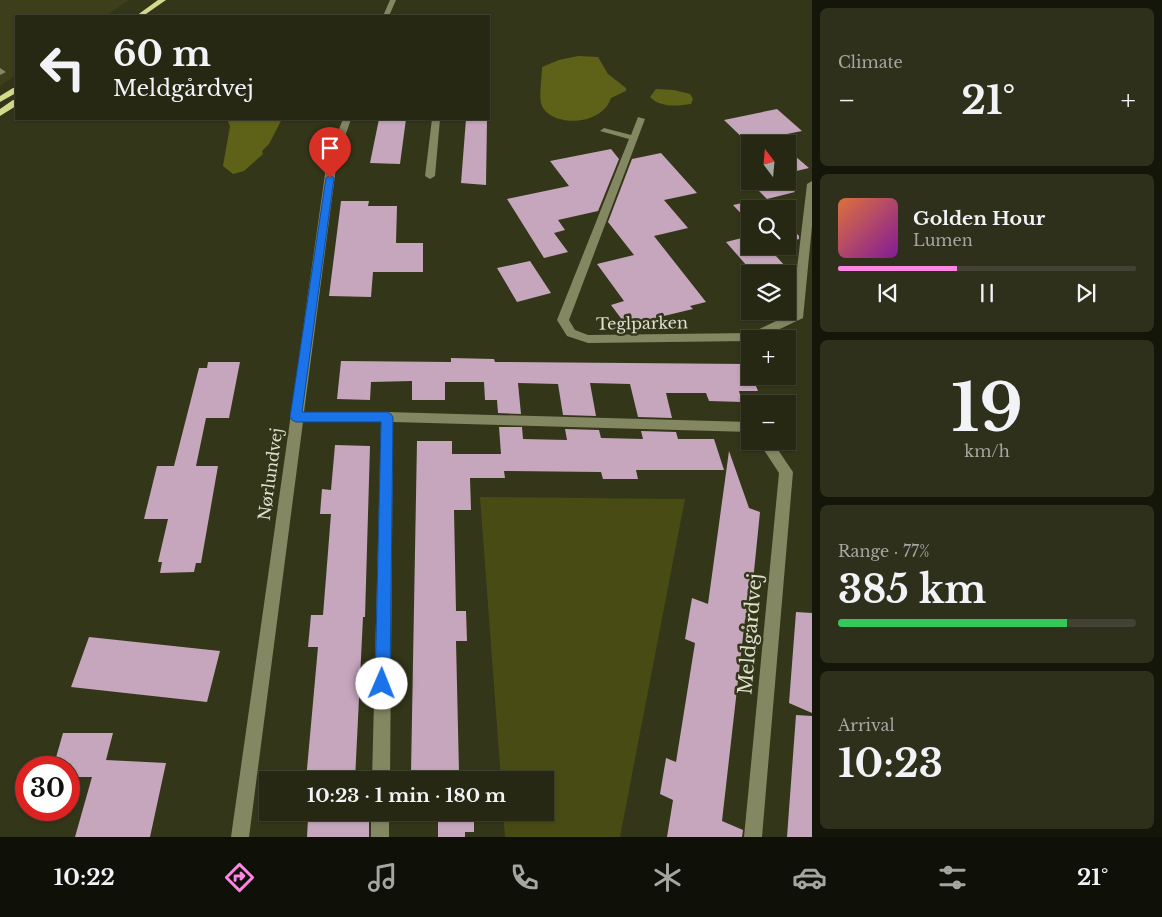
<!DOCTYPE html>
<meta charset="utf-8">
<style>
:root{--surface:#262813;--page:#2e301c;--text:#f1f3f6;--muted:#a4a6a0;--line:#424433;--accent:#fd86e2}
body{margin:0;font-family:"Libre Baskerville",serif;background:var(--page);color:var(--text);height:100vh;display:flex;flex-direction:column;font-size:19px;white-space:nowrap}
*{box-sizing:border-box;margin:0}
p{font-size:16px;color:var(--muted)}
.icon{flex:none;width:28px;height:28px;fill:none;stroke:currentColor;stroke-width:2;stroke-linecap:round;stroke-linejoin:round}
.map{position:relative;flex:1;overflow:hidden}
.side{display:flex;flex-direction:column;gap:8px;padding:8px;background:#15160a;width:350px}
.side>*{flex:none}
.banner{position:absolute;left:15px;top:15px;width:475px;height:105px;border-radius:0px;box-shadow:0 1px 4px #0004,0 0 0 1px var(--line);background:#262813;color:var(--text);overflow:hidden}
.needle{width:32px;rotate:344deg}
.tools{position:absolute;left:741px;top:135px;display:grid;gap:10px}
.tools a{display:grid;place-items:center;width:55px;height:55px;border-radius:0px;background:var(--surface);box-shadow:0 1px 4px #0004,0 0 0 1px var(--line);font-size:25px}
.speed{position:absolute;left:15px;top:756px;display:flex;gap:10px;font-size:25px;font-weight:700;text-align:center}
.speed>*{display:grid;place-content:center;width:65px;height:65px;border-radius:50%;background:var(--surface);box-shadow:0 1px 4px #0004,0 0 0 1px var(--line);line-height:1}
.speed .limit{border:8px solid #d22;background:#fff;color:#111}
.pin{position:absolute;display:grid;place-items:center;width:42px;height:42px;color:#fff;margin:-51px -21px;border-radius:50% 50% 50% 0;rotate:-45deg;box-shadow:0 0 5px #0007}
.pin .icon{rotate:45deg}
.me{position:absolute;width:55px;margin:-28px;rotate:1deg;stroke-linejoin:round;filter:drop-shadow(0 0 4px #0008)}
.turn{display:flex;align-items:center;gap:18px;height:105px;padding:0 15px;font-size:22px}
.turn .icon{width:65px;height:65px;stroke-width:2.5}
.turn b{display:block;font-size:35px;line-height:42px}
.big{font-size:38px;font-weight:700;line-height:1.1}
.side .tile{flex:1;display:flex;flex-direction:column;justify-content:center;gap:8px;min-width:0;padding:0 18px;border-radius:8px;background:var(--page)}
.side .dial{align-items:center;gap:0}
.dial b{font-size:65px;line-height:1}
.song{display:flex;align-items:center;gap:15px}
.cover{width:60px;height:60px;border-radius:8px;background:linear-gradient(135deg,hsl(20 70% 55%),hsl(290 70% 35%))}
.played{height:5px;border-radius:2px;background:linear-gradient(90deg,var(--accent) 40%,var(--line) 40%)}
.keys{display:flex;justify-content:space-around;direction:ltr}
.heat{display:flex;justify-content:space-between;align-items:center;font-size:28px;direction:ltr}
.charge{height:8px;border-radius:4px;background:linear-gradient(90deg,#34c759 77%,var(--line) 0)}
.trip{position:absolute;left:259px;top:771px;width:295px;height:50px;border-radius:0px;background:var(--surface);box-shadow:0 1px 4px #0004,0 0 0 1px var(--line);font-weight:700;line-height:50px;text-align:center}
.tabs{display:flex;height:80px;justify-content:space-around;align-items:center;background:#0f1008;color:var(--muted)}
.tabs .icon{width:35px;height:35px}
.tabs .current{color:var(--accent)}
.tabs b{font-size:22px;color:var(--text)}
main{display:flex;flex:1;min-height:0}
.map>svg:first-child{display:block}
.built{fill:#3c3f1a}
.green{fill:#484c14}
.water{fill:#5e6218}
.building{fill:#c5a6bc}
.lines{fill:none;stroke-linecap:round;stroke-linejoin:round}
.minor{fill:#838762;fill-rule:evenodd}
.major{fill:#d3da8c;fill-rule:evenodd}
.route{fill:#1a73e8;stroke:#114b97}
.labels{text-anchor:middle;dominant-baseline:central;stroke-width:5;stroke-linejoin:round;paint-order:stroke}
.street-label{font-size:16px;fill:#dee0cf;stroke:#333619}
.near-street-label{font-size:19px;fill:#dee0cf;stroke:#333619}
</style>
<main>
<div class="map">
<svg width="812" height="837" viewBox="0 0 812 837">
<rect width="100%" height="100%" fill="#333619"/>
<path class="built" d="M0 0H129L105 16H16V75L0 86Z"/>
<path class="green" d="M480 497 685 499 620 837H505L503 813 545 812V780H501Z"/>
<path class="water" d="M578 56 598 57 608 74 626 88V91L611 98C601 128 547 127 541 103 539 93 542 78 542 67L559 60Z
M656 89 674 90 690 94 693 99 691 104C677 106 661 108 650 97Z
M227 119H282L269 144 262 151 263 154 244 171 233 174 223 166 230 126Z"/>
<path class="building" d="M777 109 802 131 782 135 791 143 750 145 724 120Z
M379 119H406L400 164 370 163Z
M466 119H487L486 185 461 183Z
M611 149 619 159 598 211 558 220 565 230 554 233 568 252 544 258 507 199 569 186 550 161Z
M788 150 809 168 788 173Z
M661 153 697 193 664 200 688 228 654 236 706 302 690 306 693 309 626 325 611 305 624 301 597 264 634 255 608 222 632 159Z
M750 170V181H784L795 192 767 199 740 172Z
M761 199 772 209H750V223L733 205Z
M341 201H369L368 206H397L396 243H423V272H373L371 297 329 296Z
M788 224 799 236V239L788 242Z
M750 236V246H767L785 266 754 274 726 242Z
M530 261 551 293 517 302 497 268Z
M451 358 494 359 495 362 747 364 750 376H752L758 391H739L742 402 709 401 706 393H666L672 418 638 417 630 384 590 383 596 416 563 415 558 384 518 383 521 414 498 413 497 400H485L484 382H445V400H412V381L371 382 370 400 337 399 341 361 451 362Z
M208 362H240L229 418H206L196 466H218L201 563H196L194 572 160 573 162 562H158L168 519H144L157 466H174L199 368H207Z
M499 427H522L523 439 567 440 565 429 599 430 601 438 643 439 641 431 676 432 678 439H714L724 470H636L638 479H603L601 472 504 471 505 478H470L471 510H454L456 611H466L467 641H456L459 772H472V780H437V773H411L417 441H452V454H501Z
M335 445 370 446 365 617H363L355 780H295H306L318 647H308L311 615H323L331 514H320L322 489 331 490Z
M729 451 749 508 760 512 749 621 745 619 722 821 743 830 742 837H667L673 800 660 794 666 758 676 762 695 643 685 639 692 598 708 604Z
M796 612 812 613V713L789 703Z
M89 637 220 651 207 702 71 687Z
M796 715 812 716V837H787Z
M63 733H113L106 760 166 763 150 837H75L92 777H69V768H53Z
M292 812H354L353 817 369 818V837H307L308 819H291Z
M438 812H474V832H465V837H438Z"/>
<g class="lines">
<path class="minor" d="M390 0H396L389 16H383Z
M0 68 6 72 0 75Z
M638 117 645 119 569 320 575 330 588 335 751 333 793 313 794 294 807 184 812 181V226L803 318 759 339H750V341L588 343 567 336 557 320 629 139 600 131 604 128 631 135Z
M343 119H351L337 160 304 412H387L750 422V432L393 422 390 780H372L381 422H303L249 837H231L327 160Z
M432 119H440L435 176 430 179 425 176Z
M758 441H772L793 472 762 837H744L779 473Z
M371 812H389V837H371Z"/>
<path class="major" d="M158 0H166L143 16H136Z
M13 88H16V93L0 102V96Z
M13 100H16V106L0 116V109Z"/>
</g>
<path class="route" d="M330 175 334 178 302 412H387L391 414 393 417 390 684 388 690 382 692 377 690 375 684 381 422H296L292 420 290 417 326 178Z"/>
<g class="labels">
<g class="street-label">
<text transform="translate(642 323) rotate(-1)">Teglparken</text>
<text transform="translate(270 474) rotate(-82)">Nørlundvej</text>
</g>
<g class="near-street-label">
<text transform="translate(750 634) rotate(-85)">Meldgårdvej</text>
</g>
</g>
</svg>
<div class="tools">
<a><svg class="needle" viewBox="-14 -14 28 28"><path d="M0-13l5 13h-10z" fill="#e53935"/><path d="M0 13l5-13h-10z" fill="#a4a6a0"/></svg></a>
<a><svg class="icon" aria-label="search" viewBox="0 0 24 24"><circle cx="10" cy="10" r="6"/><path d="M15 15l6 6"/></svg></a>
<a><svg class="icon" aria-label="layers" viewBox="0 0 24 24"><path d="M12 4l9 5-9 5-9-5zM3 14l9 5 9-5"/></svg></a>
<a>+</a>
<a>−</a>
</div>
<div class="speed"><div class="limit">30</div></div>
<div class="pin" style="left:330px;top:178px;background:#d93025"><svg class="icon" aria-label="arrive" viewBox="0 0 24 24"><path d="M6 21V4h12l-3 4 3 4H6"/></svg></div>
<svg class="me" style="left:382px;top:684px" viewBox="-20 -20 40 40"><circle r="19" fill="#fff"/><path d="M0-13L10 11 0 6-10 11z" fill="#1a73e8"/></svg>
<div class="trip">10:23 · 1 min · 180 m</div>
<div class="banner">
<div class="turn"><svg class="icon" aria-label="left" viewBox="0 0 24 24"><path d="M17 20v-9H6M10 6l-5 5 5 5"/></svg><div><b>60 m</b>Meldgårdvej</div></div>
</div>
</div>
<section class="side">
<div class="tile"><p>Climate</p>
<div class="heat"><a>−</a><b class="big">21°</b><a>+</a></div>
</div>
<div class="tile">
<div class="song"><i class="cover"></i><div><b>Golden Hour</b><p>Lumen</p></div></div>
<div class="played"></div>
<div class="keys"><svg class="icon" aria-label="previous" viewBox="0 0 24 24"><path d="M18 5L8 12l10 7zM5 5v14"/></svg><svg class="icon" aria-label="pause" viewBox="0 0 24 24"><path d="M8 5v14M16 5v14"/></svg><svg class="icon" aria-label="next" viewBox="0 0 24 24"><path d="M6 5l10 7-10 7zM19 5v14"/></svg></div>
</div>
<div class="tile dial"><b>19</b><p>km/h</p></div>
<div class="tile"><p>Range · 77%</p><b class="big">385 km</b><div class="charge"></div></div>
<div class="tile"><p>Arrival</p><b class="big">10:23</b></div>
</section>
</main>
<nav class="tabs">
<b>10:22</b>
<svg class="icon current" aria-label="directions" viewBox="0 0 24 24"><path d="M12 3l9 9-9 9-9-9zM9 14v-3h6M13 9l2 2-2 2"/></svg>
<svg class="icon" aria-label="music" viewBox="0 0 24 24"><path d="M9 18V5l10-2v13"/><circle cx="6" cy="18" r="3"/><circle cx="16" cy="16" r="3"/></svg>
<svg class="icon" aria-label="phone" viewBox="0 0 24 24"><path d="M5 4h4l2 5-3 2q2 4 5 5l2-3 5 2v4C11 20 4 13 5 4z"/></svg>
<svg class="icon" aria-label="climate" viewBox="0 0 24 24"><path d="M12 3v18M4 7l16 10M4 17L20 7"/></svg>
<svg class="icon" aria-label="car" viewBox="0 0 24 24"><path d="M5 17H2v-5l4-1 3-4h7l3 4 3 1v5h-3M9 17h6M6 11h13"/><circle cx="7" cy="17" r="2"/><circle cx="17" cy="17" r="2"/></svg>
<svg class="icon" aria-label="filters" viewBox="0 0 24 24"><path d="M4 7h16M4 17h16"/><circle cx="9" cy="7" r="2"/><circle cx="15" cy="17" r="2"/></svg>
<b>21°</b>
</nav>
